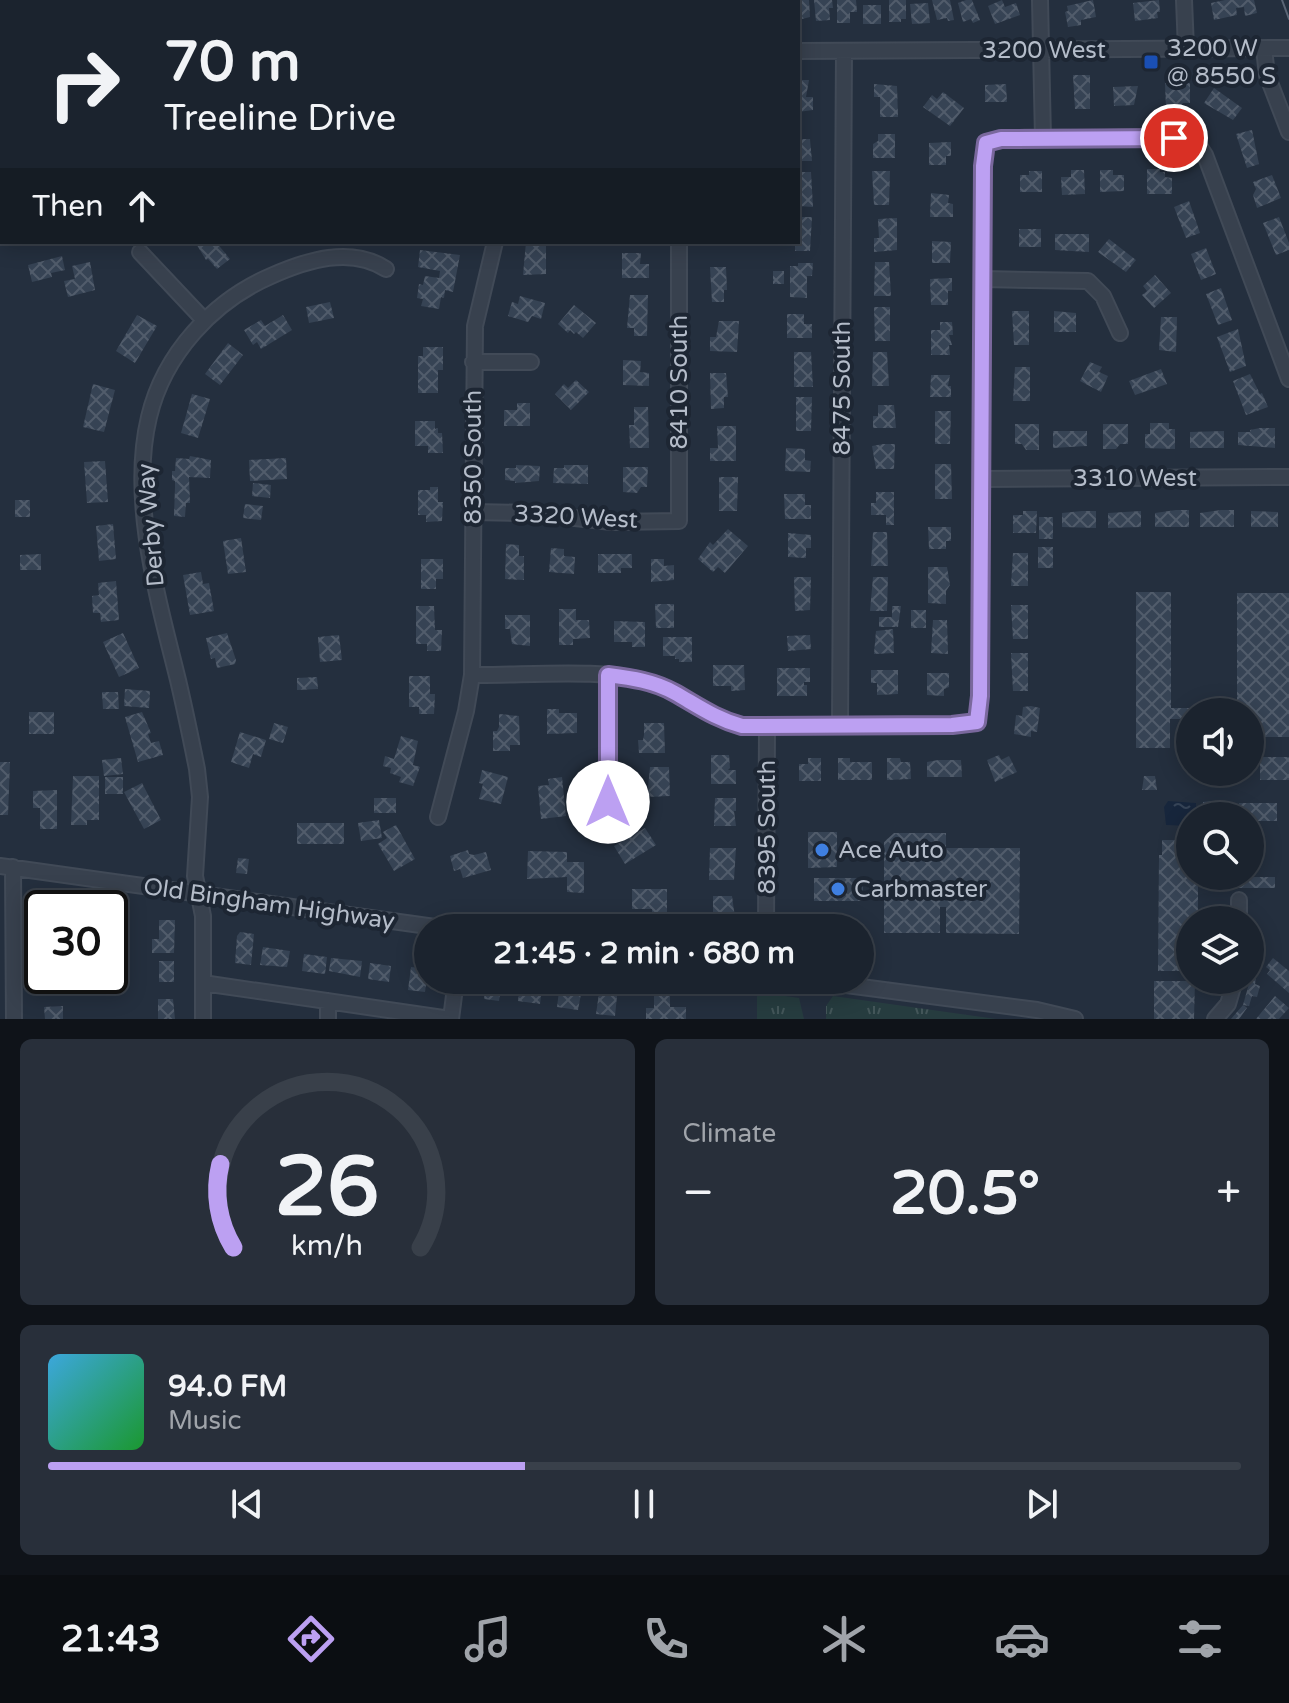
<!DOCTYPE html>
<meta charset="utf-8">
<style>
:root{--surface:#1b232e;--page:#282f3a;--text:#f1f3f6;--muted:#a0a4aa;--line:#39404a;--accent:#bca0f2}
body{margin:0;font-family:"Varela Round",sans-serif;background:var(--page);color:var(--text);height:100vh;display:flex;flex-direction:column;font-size:30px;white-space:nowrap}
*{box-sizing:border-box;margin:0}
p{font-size:26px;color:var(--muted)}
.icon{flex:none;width:44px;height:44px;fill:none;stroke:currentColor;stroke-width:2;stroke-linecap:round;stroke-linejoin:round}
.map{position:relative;height:1019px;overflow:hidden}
.side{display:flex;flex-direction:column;gap:20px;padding:20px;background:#0f1319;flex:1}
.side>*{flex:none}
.guide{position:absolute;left:0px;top:0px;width:800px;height:244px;box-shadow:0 4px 20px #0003,0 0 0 2px var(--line);background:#1b232e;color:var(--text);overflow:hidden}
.tools{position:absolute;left:1176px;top:698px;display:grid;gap:16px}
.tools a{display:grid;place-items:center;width:88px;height:88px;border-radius:50%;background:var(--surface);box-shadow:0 4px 20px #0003,0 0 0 2px var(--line);font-size:40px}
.speed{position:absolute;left:24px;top:890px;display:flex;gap:16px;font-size:40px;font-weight:700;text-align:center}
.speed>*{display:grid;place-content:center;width:104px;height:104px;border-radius:50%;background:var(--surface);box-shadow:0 4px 20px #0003,0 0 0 2px var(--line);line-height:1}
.speed .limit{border:4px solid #111;border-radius:12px;background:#fff;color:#111}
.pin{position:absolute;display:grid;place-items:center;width:68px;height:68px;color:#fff;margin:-34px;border:4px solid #fff;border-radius:50%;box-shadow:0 2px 8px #0007}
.me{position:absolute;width:88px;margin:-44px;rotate:0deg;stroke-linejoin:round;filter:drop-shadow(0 0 6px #0008)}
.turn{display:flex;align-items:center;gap:28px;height:168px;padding:0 32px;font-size:36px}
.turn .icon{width:104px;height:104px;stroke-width:2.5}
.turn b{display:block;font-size:56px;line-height:68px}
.then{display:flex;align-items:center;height:76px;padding:0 32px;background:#0003;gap:16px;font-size:30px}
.big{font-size:60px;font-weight:700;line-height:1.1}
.side .widget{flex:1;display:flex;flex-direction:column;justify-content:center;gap:12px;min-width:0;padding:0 28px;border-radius:12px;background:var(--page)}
.side .dial{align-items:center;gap:0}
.dial svg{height:208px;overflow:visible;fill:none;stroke:var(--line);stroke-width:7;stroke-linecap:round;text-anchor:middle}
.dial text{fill:var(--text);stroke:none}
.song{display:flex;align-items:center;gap:24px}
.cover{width:96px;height:96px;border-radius:12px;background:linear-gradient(135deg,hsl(200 70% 55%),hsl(130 70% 35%))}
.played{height:8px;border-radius:4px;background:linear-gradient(90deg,var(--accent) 40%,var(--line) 40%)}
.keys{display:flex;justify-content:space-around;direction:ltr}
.heat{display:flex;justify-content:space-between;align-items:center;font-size:44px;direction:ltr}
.side .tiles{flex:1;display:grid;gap:20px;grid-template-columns:1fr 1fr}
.widget:last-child{grid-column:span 2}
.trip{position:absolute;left:414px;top:914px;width:460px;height:80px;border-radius:40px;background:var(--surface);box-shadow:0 4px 20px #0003,0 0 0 2px var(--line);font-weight:700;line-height:80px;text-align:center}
.tabs{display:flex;height:128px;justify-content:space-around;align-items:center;background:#0b0e12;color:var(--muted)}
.tabs .icon{width:56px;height:56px}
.tabs .on{color:var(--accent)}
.tabs b{font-size:36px;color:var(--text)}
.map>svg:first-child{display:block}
.grass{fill:url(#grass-tufts)}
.water{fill:url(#water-ripples)}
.building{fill:url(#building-cross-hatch)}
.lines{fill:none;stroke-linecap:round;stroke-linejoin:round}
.minor-casing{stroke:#414a57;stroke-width:18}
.minor{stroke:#38414e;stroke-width:14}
.tram{stroke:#5a6575;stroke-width:2}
.route-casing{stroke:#7a689d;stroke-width:20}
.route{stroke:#bca0f2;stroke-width:14}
.transit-dot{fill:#1a4fb4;stroke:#1d2633;stroke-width:3}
.shop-dot{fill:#3f7fe0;stroke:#1d2633;stroke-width:3}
.labels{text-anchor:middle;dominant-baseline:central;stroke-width:8;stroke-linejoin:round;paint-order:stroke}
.poi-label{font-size:24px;fill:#b4bcc9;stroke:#1d2633;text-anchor:start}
.street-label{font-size:24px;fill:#b4bcc9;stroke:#1d2633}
</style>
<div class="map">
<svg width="1289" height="1019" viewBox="0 0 1289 1019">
<defs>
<pattern id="grass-tufts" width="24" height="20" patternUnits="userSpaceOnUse" patternTransform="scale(2)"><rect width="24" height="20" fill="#263c3f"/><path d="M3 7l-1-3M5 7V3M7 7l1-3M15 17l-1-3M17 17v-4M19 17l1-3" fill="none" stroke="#435659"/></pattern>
<pattern id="water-ripples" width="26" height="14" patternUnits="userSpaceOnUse" patternTransform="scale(2)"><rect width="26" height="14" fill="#17263c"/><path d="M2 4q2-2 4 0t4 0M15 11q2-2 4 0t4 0" fill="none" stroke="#364457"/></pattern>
<pattern id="building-cross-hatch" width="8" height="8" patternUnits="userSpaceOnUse" patternTransform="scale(2)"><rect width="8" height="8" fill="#364354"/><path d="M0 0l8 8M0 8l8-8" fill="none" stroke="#515c6b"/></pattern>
</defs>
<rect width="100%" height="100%" fill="#242f3e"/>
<path class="grass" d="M757 992 799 998 804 1019H757Z
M833 996 996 1019H826V1006Z"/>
<path class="water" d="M1168 801 1196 803 1197 816H1190V826L1166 825 1164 807Z"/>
<path class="building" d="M798 0H809L810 17 798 20Z
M814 0H832L833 8H829L830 20 816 21Z
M837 0H856L857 12H850V23H837Z
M889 0H906V19H901V22H889Z
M932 0H950L954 20 948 21 947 18 937 20Z
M966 0H972L980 20 973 23 971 19 963 22 958 3Z
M1002 0 1005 7 1016 3 1020 15 995 24 988 6Z
M1093 0 1096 17 1081 20V25L1068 27 1065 12 1068 11 1067 6Z
M1159 0 1160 12H1157L1158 18 1135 21 1133 3Z
M1225 0H1254L1257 13 1245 16 1244 7 1236 8 1237 15 1214 20 1211 3Z
M928 3 930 23 912 24 910 4Z
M863 5H881V24H863Z
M1073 75H1090V109H1075Z
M798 80H809L806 97H813V110L798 112Z
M1165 83H1190V103H1183L1180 108 1166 109Z
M874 84 897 86 898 117H880V97H874Z
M1006 84 1007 102H985V85Z
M1138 86 1134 105 1114 106 1113 87Z
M1214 88 1242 108 1233 120 1204 103Z
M943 92 964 108 950 126 923 107 932 95 937 99Z
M1252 130 1259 164 1247 168 1236 134Z
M878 134H895V158H873V144L878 141Z
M798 139H810L812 161H798Z
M951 142V156H946V165H929V143Z
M1147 169H1160V172H1165V177L1172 178V194H1147Z
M1071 170H1084L1085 194 1062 195 1061 177H1071Z
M1100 170H1113V175H1124V191L1100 192Z
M872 171H890L889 205H874Z
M1029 171H1042V192H1020V175H1029Z
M798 172H811L813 207 798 206Z
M1272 175 1281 198 1257 208 1253 195 1256 189 1253 182Z
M931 193 949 195 948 203 953 204V217H930Z
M1189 201 1200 233 1186 238 1174 207Z
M798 217H812L810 251H795V242H798Z
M1279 217 1289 243V250L1276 255 1263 223Z
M897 218V250L874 252V238H879L878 219Z
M1019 229H1041V247H1019Z
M1055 234H1089V252L1055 250Z
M1109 239 1136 260 1126 272 1098 252Z
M932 241 951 242 950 263H932Z
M195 242H216L230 259 217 269 208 259 206 260Z
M526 242H546V274L523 275Z
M1206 248 1216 274 1201 280 1191 254Z
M420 250 460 255 453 292 445 290 444 298 441 297 439 309 421 306 423 299 417 298 419 284 423 285 425 276 439 278 440 271 418 267Z
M622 253H641L640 264H649V278H622Z
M62 256 65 270 51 273 52 277 32 282 28 265Z
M90 262 95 290 68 297 64 281 75 279 72 266Z
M875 262H889L891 296H874Z
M798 263H813L812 276H807V298L790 297V266H798Z
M710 267H726L727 290H724V302H712Z
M773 271H784V284H773Z
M1155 275 1171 293 1154 308 1142 295 1147 291 1143 286Z
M952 278V291H948V305H931L930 279Z
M1221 288 1232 320 1218 325 1206 294Z
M630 295H648L647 336H634V328H627Z
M520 296 545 303 541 319 532 316 528 322 508 316 512 302 518 304Z
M330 302 334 318 309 323 306 307Z
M574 305 596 323 583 338 576 332 574 334 570 330 568 333 558 324Z
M874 307H890V341H875Z
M1012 311H1029V345H1014Z
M1054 311 1076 313V332H1054Z
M787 314H804V324H812V338H787Z
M137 315 157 326 135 363 116 351Z
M283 315 292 330 261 349 257 342 253 345 244 330 261 320 265 326Z
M1161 317H1177L1176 352 1159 350Z
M719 321H739L737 352 710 351V337H716Z
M940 322H952L953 335H949L952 345H949L950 355H931V330H940Z
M1238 329 1246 366 1230 372 1217 337Z
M228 343 243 355 220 385 205 374Z
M423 347H443V370H438V393H418V356H423Z
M794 352H811L813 387H794Z
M873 352H887L889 386H872Z
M623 360 641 361 640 372 649 373V386L623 385Z
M1090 362 1102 367 1099 372 1108 376 1101 392 1080 381Z
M1015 367H1030V401H1013Z
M1161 369 1167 384 1135 395 1129 381Z
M710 373H726L728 397H724V408L711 409Z
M1250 374 1260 394 1262 393 1268 407 1246 415 1233 381Z
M931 375H950L948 386H951V397H930Z
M576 380 589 392 571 410 555 394 564 384 568 388Z
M93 384 115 390 104 432 83 427Z
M192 394 210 399 198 438 181 433Z
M796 397H812L811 431H796Z
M517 403H530V426H504V410H517Z
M878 405H894L896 428H873V416H878Z
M634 407H648L649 448H630L629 425H634Z
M935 411H951L950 444H935Z
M415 421H435V429L438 428V433H442L443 453H428V446H415Z
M1150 423H1169V429H1175V449L1145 448V434H1150Z
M1015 424H1039V450H1026L1022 444H1015Z
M1103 424H1128V444H1120L1116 449H1103Z
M717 426H736V461H710V448H718Z
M1260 428H1275V448L1238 445V432H1250V430Z
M1053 431H1087V446L1053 448Z
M1224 431V448H1190V432Z
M883 444H895L894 469H876L872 446Z
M786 448 805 449V460L811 461 810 472 785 471Z
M190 456 211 460 210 478 189 477 190 503H186L185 517 174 516 175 487V481L172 480V471H175L176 458 189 459Z
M286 458 287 479 250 481 249 460Z
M105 461 108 502 87 503 84 462Z
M935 464H951L952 499H935Z
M516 465 540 466 539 481 515 483V481L505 480V468H516Z
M564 465H588V484L553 483 554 468H564Z
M623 467H648L647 487H641L637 493 623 492Z
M719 477H738L737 511H719Z
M253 483 271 485 270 498 252 496Z
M430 487H438V502H443L442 521 426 522V515H418V490H430Z
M876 492H894V525H886V515H871V503H876Z
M784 494H805V505H811V519H785Z
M15 500H30V517H15Z
M245 504 263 506 261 520 243 518Z
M1176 510H1189V527H1155V513Z
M1221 510H1234V527H1200V513Z
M1023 511H1037L1036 533H1013V515H1023Z
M1082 511H1096V528L1062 527V513Z
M1141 511V527L1108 528V513Z
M1251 511 1278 512V527H1251Z
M1039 517H1053V539H1039Z
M113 524 116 559 99 561 96 526Z
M928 527H951V541H946V549H929Z
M728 529 748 546 725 573 718 567 713 572 698 559 710 542 713 545Z
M873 532H887L888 566H871Z
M788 533 811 535V548H806V558L788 557Z
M241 538 246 572 228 574 223 541Z
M506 544 519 545V556H524V580L505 579Z
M1038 547H1053V568H1038Z
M551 548 564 549V556L575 557 574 574 549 572Z
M1013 553H1028V586H1011Z
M41 554V570H20V555Z
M598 554H632V568H621V573H598Z
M421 559H443V579H436V589H421Z
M651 559H664V566L674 565V580L651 582Z
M928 567H947L950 585 946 591V604L928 603Z
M201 572 203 584 209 583 214 611 190 615 183 575Z
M794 577H811L810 610 795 611Z
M873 577H888L887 611H870Z
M116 581 119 620 101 622 100 613H93L92 596 99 595 98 583Z
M1136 592H1171V708H1198V712H1190V719H1170V748H1136Z
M1237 593H1289V737H1250V712H1212V708H1226V701H1237Z
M655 604H674V628H656Z
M1011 605H1028V639H1013Z
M416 606H434L435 630H442L441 651H427V644H416Z
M892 606H901L898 627H879V617H892Z
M559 609H576V620H589L590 638 573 639V645H559Z
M911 610H926V628H911Z
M505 615H530V646L512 644 510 629H505Z
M933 620H947L948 654 931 653Z
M614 621 645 622V647H632V642H614Z
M893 629 894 653 874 654 876 631Z
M123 633 139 668 119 677 103 642Z
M227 633 236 660 235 664 217 668 215 658 211 659 206 638Z
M339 635 342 660 320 662 318 637Z
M810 635 811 649 788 651 787 636Z
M663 637H692V662H679V659H675V656H663Z
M1011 653H1028V691H1013Z
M713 665H744L745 690 731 691V686H713Z
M777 668H810V682H804V685H807V696H777Z
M871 670H898V694L877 695V683H871Z
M927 673H949V687L944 689V696L927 695Z
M409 676H430V694H435L434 714H419V707H409Z
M317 677 318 689 297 690V678Z
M125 689 150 691 149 708 124 706Z
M102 692H118L119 709H103Z
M1031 706 1040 708 1037 732 1031 731V737L1014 734 1016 715 1022 716 1023 707Z
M547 709H559V713H577V733L547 734Z
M29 712H54V734H29Z
M142 712 151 733 148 734 151 743 159 741 163 755 138 762 125 717Z
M499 714 519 716 520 745H510V751H493V731H497L499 727Z
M274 723 288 727 283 743 269 739Z
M644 723H664L665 753H639L638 740H643L644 735Z
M240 732 266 740 261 757 253 754 249 768 231 762Z
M401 736 418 741 413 765 420 767 413 786 399 782 401 777 390 773 391 768 383 766 385 756 394 759Z
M711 755H729L730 768 728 770H736V784H711Z
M999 755 1001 760 1009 756 1017 772 995 782 987 760Z
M1260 757H1289V780H1260Z
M121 758 123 774 104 776 102 760Z
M808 758H821V781H799V764H808Z
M838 758H850V762H872V780H838Z
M887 758H900L901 762H910L911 779 887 780Z
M938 760H961L962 777H927V762Z
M0 762H10L8 815H0Z
M650 767H669L670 796 647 797Z
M482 770 508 777 501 804 479 799 483 784 479 783Z
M73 776H99V820H87V825H71Z
M1144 776H1155L1157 790H1142Z
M105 777H123V794H105Z
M562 777 566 816 541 819 538 786 549 785 548 779Z
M142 783 161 820 144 829 124 792Z
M57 790V829H40V808H33V791Z
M374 798H396V813H374Z
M715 798H736V811H734L736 826H714Z
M1211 801 1212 816H1204L1203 802Z
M1239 803H1277V821H1250V816H1239Z
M379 820 382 838 361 841 358 823Z
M297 823H344V844H297Z
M396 825 415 859 394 871 378 844 387 838 383 832Z
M645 828 656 845 625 864 614 846Z
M808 832H837V867L808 868Z
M894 833H946V848H1020L1019 934 946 933V907H940V933H884V842Z
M1162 840H1190V876H1198V920H1190V971H1158L1159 855H1162Z
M710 848H736L734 880H709Z
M468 850 469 854 474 855 486 852 491 870 463 878 460 869 454 871 450 856Z
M528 851 567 852V862H584V893L567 892V877L527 879Z
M238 858 249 859 247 874 236 873Z
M1235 877H1275V888H1235Z
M814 878H863V901H814Z
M632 889H667V917H652V909H632Z
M713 896H732L736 925 713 926Z
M159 920H175L174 953H152V939H159Z
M240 932 254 934 251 965 235 963 237 936Z
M110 946H119V960H110Z
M1250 946H1255L1254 951H1257L1256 977H1250L1256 979 1255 984 1260 986 1257 997 1252 996 1249 1006 1243 1005 1247 1008 1239 1019H1231L1243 1005 1250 980Z
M263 947 290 951 287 967 260 965Z
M304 954 327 957 325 974 302 971Z
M331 958 362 961 360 977 329 971Z
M1273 958 1289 971V993L1267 974 1270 970 1266 967Z
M159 961H174V982H159Z
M370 963 391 966 389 982 368 979Z
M411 967 428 969 425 992 408 990Z
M46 976H63V983H68V992L47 993Z
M486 980H502L499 1001 484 999Z
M1154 981H1195L1194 1019H1154Z
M520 985 542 988 540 1004 518 1001Z
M559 991 581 994 578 1010 557 1007Z
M599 993 617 996 615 1016 596 1014Z
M654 996H670V1007H686V1019H646V1008H654Z
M1275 996 1289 1008 1279 1019H1256Z
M158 999H173L175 1019H158Z
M63 1006V1019H45L44 1007Z"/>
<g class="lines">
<defs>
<path id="minor" d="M155 0V2
M489 0V2
M770 0V2
M1040 0 1043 138
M1184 0 1186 49
M1264 49 1267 75 1289 132
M798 51 1289 48
M0 55H2
M140 252 204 320
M983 279 1088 281 1103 296 1120 333
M473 362H531
M981 479 1289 477
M473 512 529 513 612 522 679 521V242
M472 675C524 676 604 667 652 683 685 694 708 718 742 726L952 725 977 722 980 696 983 166 986 143C1018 135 1052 138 1085 138 1122 138 1159 135 1196 141L1205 155 1289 379
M840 726 844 51
M608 802V675
M438 817 466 711 472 675 475 326 495 242
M0 866 442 928
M13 867 14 1019
M1239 920V900
M766 928 767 727
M808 980 1037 1010 1075 1019
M203 983 450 1019
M203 1019V916L195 876 200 797 197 769C191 739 185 710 178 680 158 599 129 500 149 417 164 354 213 301 271 276 307 260 351 246 386 269
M328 1019V1001
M451 1019 456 980
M1215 1019 1228 1004 1235 980"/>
</defs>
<use href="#minor" class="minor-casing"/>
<use href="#minor" class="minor"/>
<path class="tram" d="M1282 0 1289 19"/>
</g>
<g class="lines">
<defs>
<path id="route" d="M608 802V675C631 678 654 681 675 693 698 706 716 719 742 726L952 725 977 722 980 696 983 166 986 143 1001 139 1174 138"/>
</defs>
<use href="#route" class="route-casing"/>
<use href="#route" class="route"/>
</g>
<rect class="transit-dot" x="1143" y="54" width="16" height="16" rx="4"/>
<g class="shop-dot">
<circle cx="822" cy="850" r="8"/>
<circle cx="838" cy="889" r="8"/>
</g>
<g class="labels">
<g class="poi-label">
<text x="1167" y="48">3200 W<tspan x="1167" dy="28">@ 8550 S</tspan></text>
<text x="838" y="850">Ace Auto</text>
<text x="854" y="889">Carbmaster</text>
</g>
<g class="street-label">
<text x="1044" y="50">3200 West</text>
<text transform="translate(679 382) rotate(-90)">8410 South</text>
<text transform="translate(842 388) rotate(-90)">8475 South</text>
<text transform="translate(473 457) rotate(-90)">8350 South</text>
<text x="1135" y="478">3310 West</text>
<text transform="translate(576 517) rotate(3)">3320 West</text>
<text transform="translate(151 525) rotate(-95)">Derby Way</text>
<text transform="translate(767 827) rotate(-90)">8395 South</text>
<text transform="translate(269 904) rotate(8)">Old Bingham Highway</text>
</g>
</g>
</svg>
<div class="tools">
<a><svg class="icon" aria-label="sound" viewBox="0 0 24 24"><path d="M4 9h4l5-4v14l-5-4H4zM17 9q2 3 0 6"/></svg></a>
<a><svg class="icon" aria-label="search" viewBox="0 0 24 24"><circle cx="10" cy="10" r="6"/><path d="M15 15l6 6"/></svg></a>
<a><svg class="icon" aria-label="layers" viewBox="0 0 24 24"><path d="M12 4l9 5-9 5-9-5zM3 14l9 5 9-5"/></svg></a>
</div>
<div class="speed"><div class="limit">30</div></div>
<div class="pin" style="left:1174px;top:138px;background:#d93025"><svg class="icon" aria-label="arrive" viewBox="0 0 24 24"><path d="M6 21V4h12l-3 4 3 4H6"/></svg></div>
<svg class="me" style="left:608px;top:802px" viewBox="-20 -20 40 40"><circle r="19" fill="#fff"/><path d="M0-13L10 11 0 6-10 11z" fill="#bca0f2"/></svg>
<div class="trip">21:45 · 2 min · 680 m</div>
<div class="guide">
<div class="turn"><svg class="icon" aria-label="right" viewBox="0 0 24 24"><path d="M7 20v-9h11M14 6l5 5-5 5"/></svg><div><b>70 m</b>Treeline Drive</div></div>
<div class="then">Then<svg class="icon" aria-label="ahead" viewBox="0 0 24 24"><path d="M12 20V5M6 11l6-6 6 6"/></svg></div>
</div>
</div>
<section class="side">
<div class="tiles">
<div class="widget dial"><svg viewBox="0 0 100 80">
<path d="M14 69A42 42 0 1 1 86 69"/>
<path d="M14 69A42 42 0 0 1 9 37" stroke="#bca0f2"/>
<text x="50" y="56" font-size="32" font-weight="700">26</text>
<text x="50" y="72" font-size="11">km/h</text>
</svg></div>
<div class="widget"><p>Climate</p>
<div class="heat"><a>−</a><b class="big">20.5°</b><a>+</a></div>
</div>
<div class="widget">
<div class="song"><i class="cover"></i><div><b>94.0 FM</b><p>Music</p></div></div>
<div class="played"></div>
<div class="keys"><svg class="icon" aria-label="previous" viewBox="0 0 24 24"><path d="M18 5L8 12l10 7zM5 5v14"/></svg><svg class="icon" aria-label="pause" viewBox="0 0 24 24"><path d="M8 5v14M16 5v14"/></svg><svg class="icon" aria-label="next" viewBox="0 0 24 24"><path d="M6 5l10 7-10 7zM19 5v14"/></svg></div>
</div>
</div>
</section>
<nav class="tabs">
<b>21:43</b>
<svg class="icon on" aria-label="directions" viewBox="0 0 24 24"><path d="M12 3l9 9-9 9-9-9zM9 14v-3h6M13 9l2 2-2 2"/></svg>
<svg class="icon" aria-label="music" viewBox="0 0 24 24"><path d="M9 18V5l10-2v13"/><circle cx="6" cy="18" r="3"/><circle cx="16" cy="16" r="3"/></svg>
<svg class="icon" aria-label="phone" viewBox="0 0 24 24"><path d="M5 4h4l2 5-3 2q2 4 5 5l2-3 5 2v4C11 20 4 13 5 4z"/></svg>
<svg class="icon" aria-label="climate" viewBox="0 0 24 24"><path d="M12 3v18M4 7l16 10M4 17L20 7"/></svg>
<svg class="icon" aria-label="car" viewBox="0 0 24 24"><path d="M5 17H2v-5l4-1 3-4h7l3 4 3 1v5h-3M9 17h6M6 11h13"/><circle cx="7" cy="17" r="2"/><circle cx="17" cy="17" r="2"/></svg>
<svg class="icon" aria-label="filters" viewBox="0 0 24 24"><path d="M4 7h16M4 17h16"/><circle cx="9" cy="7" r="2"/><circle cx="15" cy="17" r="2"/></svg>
</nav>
